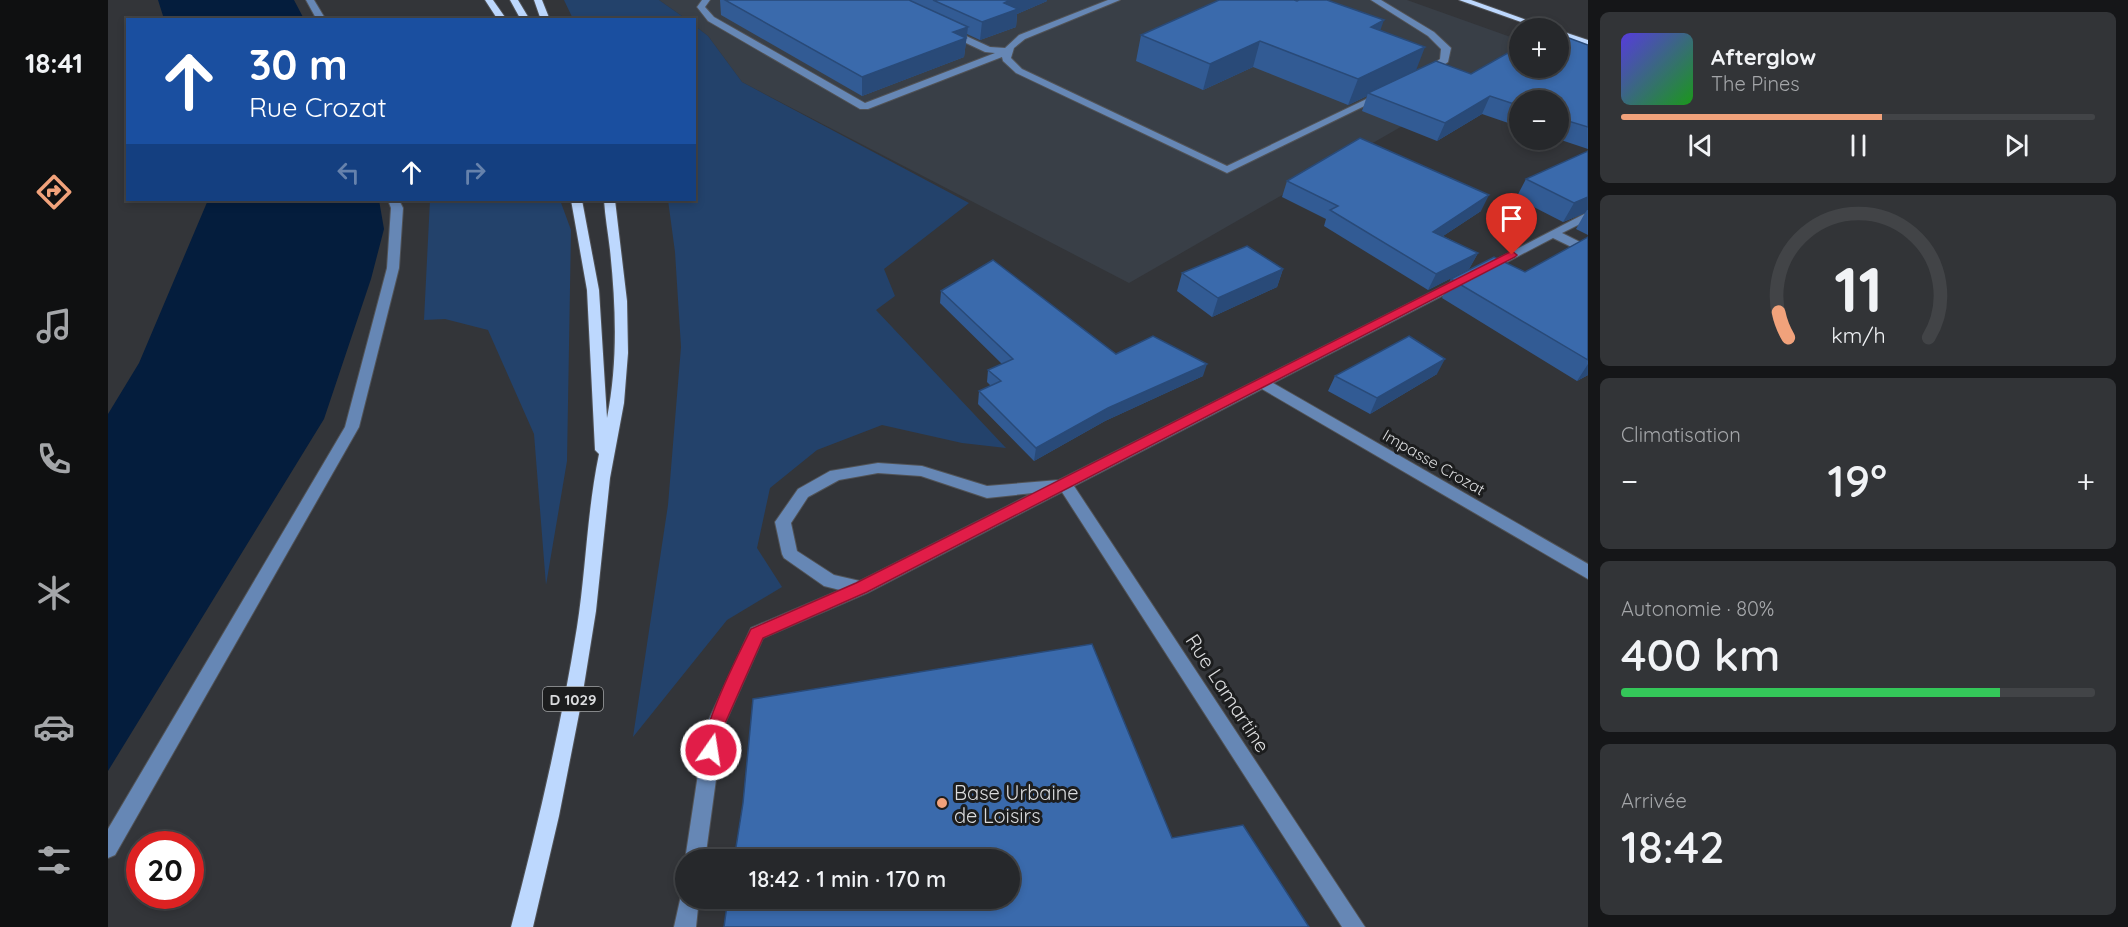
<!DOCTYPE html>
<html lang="fr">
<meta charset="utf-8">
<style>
:root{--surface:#26282b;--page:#323437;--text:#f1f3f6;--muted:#a4a6a9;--line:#424447;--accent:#f1a27b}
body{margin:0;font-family:Quicksand,sans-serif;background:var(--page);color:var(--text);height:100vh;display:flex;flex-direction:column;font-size:22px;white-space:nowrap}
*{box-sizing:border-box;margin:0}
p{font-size:20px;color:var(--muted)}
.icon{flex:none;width:33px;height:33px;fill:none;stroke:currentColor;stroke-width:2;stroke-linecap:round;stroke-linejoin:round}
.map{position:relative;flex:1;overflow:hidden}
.sheet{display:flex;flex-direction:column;gap:12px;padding:12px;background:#151618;width:540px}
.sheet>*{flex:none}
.banner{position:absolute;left:18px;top:18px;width:570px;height:183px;border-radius:0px;box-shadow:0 3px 9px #0003,0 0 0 2px var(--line);background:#1a4fa0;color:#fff;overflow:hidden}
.fabs{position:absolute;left:1401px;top:18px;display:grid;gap:12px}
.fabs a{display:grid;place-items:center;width:60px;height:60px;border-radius:50%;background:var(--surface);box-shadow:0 3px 9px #0003,0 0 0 2px var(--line);font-size:30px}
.speed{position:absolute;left:18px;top:831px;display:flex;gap:12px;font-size:30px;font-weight:700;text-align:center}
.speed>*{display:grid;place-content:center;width:78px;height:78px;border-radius:50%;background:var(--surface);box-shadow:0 3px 9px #0003,0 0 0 2px var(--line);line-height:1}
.speed .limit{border:9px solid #d22;background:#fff;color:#111}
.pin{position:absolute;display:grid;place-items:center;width:51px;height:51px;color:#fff;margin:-62px -26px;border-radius:50% 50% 50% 0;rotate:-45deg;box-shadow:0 0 6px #0007}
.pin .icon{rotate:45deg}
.me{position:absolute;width:66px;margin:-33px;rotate:13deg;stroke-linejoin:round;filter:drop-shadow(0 0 4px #0008)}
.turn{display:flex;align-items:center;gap:21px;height:126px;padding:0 24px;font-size:27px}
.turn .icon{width:78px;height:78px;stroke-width:2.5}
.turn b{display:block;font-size:42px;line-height:51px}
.lanes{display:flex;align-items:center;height:57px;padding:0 24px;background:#0003;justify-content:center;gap:30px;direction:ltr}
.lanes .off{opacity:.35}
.big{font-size:45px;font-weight:600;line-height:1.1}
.sheet .widget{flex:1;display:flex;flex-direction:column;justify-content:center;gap:9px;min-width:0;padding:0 21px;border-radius:9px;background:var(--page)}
.sheet .dial{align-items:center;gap:0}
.dial svg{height:156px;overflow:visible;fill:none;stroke:var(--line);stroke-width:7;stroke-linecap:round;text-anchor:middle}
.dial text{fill:var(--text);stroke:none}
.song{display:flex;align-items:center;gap:18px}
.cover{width:72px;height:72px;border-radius:9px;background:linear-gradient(135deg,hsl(250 70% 55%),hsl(120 70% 35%))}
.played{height:6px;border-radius:3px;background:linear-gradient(90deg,var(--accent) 55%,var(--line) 55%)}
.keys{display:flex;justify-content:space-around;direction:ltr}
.heat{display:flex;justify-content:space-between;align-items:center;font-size:33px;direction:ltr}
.charge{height:9px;border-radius:4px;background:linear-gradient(90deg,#34c759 80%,var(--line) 0)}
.trip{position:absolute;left:567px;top:849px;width:345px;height:60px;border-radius:30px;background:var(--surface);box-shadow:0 3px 9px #0003,0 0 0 2px var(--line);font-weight:600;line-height:60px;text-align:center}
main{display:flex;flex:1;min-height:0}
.menu{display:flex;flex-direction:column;width:108px;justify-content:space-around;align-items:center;background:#0f1011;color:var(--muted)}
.menu .icon{width:42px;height:42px}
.menu .selected{color:var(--accent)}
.menu b{font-size:27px;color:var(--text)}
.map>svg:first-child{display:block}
.built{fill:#393f47}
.green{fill:#23426b}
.water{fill:#041d3d}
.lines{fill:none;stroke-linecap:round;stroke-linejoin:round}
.minor-casing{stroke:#515357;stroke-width:2}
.major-casing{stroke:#515357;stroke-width:2}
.minor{fill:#6687b5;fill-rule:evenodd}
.major{fill:#bdd8fe;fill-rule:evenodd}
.wall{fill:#325b94}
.shaded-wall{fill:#294a78}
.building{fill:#3a6aac;stroke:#294a78;stroke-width:1.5}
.route{fill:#e11d48;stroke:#92132f;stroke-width:1.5}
.poi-dot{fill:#f1a27b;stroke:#1c1d1e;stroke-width:2}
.labels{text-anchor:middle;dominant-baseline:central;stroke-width:6;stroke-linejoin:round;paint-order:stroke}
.shield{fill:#1c1d1e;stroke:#a1a2a4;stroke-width:1.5}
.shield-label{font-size:15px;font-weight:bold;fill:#dadbdd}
.street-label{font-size:16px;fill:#dadbdd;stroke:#1c1d1e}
.near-street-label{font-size:20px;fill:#dadbdd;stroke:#1c1d1e}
.near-poi-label{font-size:20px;fill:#dadbdd;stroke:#1c1d1e;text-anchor:start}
</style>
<main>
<nav class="menu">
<b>18:41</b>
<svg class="icon selected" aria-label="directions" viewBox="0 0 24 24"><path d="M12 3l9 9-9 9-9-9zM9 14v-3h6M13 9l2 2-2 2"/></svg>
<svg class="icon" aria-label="music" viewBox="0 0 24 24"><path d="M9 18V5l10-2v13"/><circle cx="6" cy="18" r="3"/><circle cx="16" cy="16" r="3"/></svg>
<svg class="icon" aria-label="phone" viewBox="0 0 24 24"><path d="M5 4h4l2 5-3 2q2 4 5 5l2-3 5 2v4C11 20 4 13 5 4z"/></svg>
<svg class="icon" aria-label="climate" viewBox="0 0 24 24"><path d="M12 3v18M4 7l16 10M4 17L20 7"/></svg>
<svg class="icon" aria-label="car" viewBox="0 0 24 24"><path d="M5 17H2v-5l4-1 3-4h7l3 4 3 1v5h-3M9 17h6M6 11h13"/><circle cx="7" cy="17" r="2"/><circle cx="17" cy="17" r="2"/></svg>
<svg class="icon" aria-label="filters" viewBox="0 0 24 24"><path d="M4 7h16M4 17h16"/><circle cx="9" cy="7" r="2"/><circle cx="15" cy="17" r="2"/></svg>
</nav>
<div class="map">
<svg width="1480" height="927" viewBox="0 0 1480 927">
<rect width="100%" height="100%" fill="#333539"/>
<path class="built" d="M551 0H1299L1411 40V59L1021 283 634 82 600 36 587 26 586 20 578 19Z"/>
<path class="green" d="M456 0H551L578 19H465Z
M587 26 600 36 634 82 861 203 776 269 787 296 768 310 898 448 854 443 774 425 709 450 662 488 649 548 674 587 619 620 525 737 560 505 573 347 567 252 560 200H586Z
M322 200H452L463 230 459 461 438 585 426 434 380 330 337 319 316 320Z"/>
<path class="water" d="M50 0H186L196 19H56Z
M100 200H271L276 229 263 279 216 419 0 771V414L31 363Z"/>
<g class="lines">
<defs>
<path id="minor" d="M198 0H206L218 20H209Z
M594 0H602L597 7 606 17 757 103 887 53 877 52 839 34V30H845L882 47 897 48 911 35 1000 0H1012L917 39 906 48 903 58 914 69 1119 166 1271 93 1279 95 1119 173 908 73 895 61 894 57 760 109H752L600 21 589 7Z
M1263 0H1273L1326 32 1343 48 1340 62 1320 76H1314V72L1332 59 1333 49 1320 36Z
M280 200H291L295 208 291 268 251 427 7 855 0 858V829L237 427 279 268 283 208Z
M1480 212V220L1454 233 1480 246V255L1445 238 1380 272H1372L1370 269Z
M1355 276 1359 277V283L1165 383 1480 564V579L1154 389 966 486 1257 927H1234L954 492 759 593 655 638 615 728 597 860H578V862L577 860 597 728 643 628 732 590 716 586 676 558 674 554 667 522 690 489 722 471 770 463 814 466 879 486 951 480ZM770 473 813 476 879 498 925 493 752 581 726 575 689 551 683 523 700 497 731 480Z
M578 889V898H591L588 927H566L574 891Z"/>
<path id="major" d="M377 0H385L399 20H390Z
M402 0H410L422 20H413Z
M426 0H434L442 20H433Z
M1351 0H1363L1441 28H1430Z
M1450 30 1480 40V46L1450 36Z
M463 200H474L491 290 499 418C510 363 508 306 502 250 500 233 497 216 496 200H507L519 301 520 353 516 403 502 478 488 611 473 704 451 816 425 927H403C429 828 453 728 469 627 478 570 479 511 491 454L487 450 479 290Z"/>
</defs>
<use href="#minor" class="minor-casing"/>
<use href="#major" class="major-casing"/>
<use href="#minor" class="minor"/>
<use href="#major" class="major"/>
</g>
<path class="wall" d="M612 0H939V1L909 14 908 27 872 40 859 34 856 57 754 96 613 15Z
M1272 31 1308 70 1363 74 1480 45V149L1450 139V100H1412V127L1374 114 1329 141 1254 111 1259 96 1240 105 1145 67 1095 90 1028 61 1033 35Z
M1480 151V235L1468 229 1477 213 1455 222 1408 198 1418 179Z
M1179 181 1373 211 1335 236 1370 253 1361 269 1320 290 1216 226 1218 219 1174 197Z
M1480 237V375L1469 381 1334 298 1343 279 1417 272Z
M1175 269 1169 287 1104 317 1069 291 1074 273Z
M833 291 1008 354 1095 376 997 421 926 461 870 404 871 391 883 386 879 382 880 370 894 364 832 303Z
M1329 374 1262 414 1220 391 1227 376Z"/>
<path class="shaded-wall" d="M902 0H939V1L909 14 908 27 872 40 874 22 896 3Z
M1276 20 1267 45 1263 27Z
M860 27 856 57 754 96V77L845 32Z
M1152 41 1145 67 1095 90 1102 64Z
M1317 47 1307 73 1260 93 1259 96 1240 105 1250 79Z
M1382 96 1374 114 1329 141 1337 123Z
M1381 195 1373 211 1317 248 1325 232Z
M1480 197V210H1479L1477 213 1455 222 1466 203Z
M1370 253 1361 269 1320 290 1328 274Z
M1175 269 1169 287 1104 317 1110 298Z
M1337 359 1329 374 1262 414 1269 398Z
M1099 364 1095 376 997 421 926 461 928 448 1000 408Z
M1480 364V375L1469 381Z"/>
<path class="building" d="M617 0H801L860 27 845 32 858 38 754 77Z
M825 0H902L896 3 910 9 874 22Z
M1111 0H1186L1189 1 1191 0H1219L1276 20 1263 27 1317 47 1250 79 1152 41 1102 64 1033 35Z
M1450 34 1480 45V127L1450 118V100H1412V106L1382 96 1337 123 1260 93 1328 61 1363 74 1412 46V68H1450Z
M1252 138 1381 195 1325 232 1370 253 1328 274 1222 210 1230 206 1179 181Z
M1480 151V197L1466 203 1418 179Z
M1480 237V360L1343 279 1386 257 1417 272Z
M1139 246 1175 269 1110 298 1074 273Z
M885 260 1008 354 1045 336 1099 364 1000 408 928 448 871 391 893 381 880 370 905 359 833 291Z
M1301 336 1337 359 1269 398 1227 376Z
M984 644 1064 838 1135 825 1201 927H616L620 898H902V860H626L635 803 645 699Z"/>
<path class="route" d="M1404 251 1409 255 1407 257 759 592 655 638 615 728 609 756 603 758 597 756C588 736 632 651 643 629L748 583Z"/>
<circle class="poi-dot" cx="834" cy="803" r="6"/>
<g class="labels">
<rect class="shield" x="435" y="687" width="60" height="24" rx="4.5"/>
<g class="shield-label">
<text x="465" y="699">D 1029</text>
</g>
<g class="street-label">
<text transform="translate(1326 462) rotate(30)">Impasse Crozat</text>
</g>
<g class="near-street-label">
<text transform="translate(1120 693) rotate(57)">Rue Lamartine</text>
</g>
<g class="near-poi-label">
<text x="846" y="792">Base Urbaine<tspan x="846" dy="23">de Loisirs</tspan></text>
</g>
</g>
</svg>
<div class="fabs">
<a>+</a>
<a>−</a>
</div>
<div class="speed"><div class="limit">20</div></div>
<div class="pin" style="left:1404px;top:255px;background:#d93025"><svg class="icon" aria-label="arrive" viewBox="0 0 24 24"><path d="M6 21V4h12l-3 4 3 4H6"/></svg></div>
<svg class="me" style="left:603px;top:750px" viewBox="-20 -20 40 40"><circle r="17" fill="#e11d48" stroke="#fff" stroke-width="3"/><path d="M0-11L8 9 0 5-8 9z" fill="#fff"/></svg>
<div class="trip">18:42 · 1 min · 170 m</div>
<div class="banner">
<div class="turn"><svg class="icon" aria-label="ahead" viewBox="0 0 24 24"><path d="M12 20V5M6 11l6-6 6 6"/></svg><div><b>30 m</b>Rue Crozat</div></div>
<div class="lanes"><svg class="icon off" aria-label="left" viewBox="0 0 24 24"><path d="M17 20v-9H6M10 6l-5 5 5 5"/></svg><svg class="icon" aria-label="ahead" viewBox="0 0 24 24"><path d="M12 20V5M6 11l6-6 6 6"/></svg><svg class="icon off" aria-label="right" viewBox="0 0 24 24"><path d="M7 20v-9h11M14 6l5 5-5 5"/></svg></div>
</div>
</div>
<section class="sheet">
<div class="widget">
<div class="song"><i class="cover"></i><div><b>Afterglow</b><p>The Pines</p></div></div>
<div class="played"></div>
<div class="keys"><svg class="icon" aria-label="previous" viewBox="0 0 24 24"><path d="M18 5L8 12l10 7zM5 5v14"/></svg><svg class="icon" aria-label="pause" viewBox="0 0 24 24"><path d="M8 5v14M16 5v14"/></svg><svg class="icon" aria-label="next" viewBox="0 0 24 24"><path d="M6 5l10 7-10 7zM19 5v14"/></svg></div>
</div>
<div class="widget dial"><svg viewBox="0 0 100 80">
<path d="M14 69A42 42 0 1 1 86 69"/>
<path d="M14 69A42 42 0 0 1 9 56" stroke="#f1a27b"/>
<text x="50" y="56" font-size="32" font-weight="700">11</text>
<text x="50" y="72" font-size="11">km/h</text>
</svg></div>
<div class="widget"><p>Climatisation</p>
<div class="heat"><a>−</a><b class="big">19°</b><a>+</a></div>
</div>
<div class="widget"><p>Autonomie · 80%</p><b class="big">400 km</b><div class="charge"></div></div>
<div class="widget"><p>Arrivée</p><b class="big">18:42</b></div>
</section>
</main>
